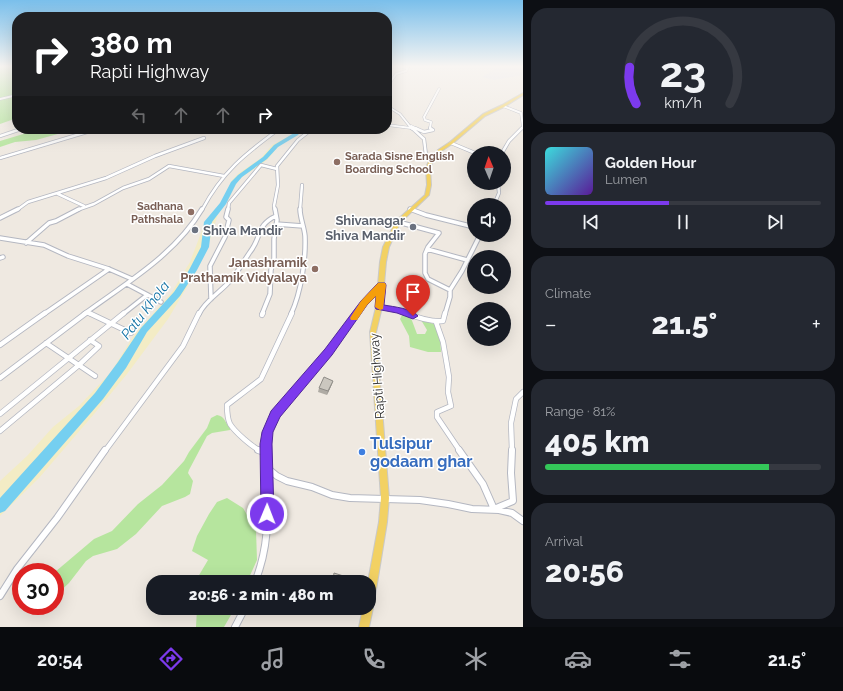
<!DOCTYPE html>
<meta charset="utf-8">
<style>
:root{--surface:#171b24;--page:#242831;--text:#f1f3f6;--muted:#9ea1a6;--line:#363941;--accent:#7c3aed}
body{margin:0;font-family:Raleway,sans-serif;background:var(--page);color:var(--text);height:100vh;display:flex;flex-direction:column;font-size:15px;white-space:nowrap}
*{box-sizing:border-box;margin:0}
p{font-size:13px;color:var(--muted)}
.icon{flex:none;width:22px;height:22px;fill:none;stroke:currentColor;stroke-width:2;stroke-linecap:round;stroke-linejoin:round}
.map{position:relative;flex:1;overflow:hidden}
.sheet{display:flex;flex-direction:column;gap:8px;padding:8px;background:#0d0f14;width:320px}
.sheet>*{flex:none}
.guide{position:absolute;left:12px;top:12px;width:380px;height:122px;border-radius:16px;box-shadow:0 4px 16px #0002;background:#202124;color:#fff;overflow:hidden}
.needle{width:26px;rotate:358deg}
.fabs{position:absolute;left:467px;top:146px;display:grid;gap:8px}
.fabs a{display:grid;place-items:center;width:44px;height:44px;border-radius:50%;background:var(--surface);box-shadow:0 4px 16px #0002;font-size:20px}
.speed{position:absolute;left:12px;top:563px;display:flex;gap:8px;font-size:20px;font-weight:700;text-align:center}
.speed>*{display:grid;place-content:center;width:52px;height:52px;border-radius:50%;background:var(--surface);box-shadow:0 4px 16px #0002;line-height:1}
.speed .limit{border:6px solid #d22;background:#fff;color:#111}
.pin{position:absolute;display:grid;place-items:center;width:34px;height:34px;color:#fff;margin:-41px -17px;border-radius:50% 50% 50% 0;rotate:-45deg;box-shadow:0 0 4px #0007}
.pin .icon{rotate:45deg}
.me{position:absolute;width:44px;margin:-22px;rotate:1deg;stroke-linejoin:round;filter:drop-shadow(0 0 3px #0008)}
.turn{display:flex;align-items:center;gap:14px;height:84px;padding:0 12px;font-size:18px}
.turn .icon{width:52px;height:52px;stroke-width:2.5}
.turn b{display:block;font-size:28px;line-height:34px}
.lanes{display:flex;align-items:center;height:38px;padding:0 12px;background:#0003;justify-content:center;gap:20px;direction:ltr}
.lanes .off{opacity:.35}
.big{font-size:30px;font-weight:800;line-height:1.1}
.sheet .widget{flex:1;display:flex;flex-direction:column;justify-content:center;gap:6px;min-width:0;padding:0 14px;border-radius:16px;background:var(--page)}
.sheet .dial{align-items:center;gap:0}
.dial svg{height:104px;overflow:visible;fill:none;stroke:var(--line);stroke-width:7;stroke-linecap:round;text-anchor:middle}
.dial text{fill:var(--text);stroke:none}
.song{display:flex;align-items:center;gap:12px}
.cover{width:48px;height:48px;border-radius:6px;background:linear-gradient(135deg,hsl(180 70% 55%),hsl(270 70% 35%))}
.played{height:4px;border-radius:2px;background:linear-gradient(90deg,var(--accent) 45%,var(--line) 45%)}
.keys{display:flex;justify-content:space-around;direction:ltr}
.heat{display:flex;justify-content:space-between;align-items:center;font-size:22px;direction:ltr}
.charge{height:6px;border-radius:3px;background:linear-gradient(90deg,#34c759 81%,var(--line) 0)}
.trip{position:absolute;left:146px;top:575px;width:230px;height:40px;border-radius:16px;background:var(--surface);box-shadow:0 4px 16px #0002;font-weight:800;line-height:40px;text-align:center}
.dock{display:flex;height:64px;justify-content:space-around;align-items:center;background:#090b0e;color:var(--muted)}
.dock .icon{width:28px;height:28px}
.dock .current{color:var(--accent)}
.dock b{font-size:18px;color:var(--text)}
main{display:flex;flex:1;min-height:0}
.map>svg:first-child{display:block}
.industrial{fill:#e3e1e8}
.green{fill:#b6e59e}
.sand{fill:#f3ecc5}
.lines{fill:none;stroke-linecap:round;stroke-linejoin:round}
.river{fill:#75cff0;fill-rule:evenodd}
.street-far4-casing{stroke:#b4b7c1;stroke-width:3}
.street-far3-casing{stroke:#b4b7c1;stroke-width:4}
.street-far2-casing{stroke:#b4b7c1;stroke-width:5.5}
.street-far1-casing{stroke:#b4b7c1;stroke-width:6}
.street-casing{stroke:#b4b7c1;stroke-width:8}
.primary-casing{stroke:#c9c9c9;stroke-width:2}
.street-far4{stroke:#fff;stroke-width:2}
.street-far3{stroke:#fff;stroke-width:2.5}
.street-far2{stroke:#fff;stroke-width:3.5}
.street-far1{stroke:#fff;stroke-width:4.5}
.street{stroke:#fff;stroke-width:6}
.primary{fill:#f2d163;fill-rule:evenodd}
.wall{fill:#afaba4}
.shaded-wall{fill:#8e8b86}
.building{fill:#cbc7bf;stroke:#8e8b86}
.route{fill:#7c3aed;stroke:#51269a}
.slow{fill:#f59e0b}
.education-dot{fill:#8d6e63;stroke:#fff;stroke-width:1.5}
.worship-dot{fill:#6b7280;stroke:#fff;stroke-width:1.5}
.shop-dot{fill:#3f7fe0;stroke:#fff;stroke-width:1.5}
.labels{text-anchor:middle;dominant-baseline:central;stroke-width:3;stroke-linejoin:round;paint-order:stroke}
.far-education-label{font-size:11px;font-weight:bold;fill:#785e54;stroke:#fff;text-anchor:start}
.worship-label{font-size:13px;font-weight:bold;fill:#5b616d;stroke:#fff;text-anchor:end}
.education-label{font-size:13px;font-weight:bold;fill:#785e54;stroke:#fff;text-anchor:end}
.street-label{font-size:13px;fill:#2e2e2e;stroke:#fff}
.water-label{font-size:14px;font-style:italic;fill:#0d6fa3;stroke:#fff}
.near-shop-label{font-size:16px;font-weight:bold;fill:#366cbe;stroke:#fff;text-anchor:start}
</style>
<main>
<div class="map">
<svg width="523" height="627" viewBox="0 0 523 627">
<rect width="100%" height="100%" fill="#efe9e1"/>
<path class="industrial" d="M500 66H523V75L494 80 482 77Z"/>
<path class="green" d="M0 66H17V118L0 124Z
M40 129H76L36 140 15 142 0 147V141Z
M402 315 411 318 417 334H425L427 330 421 320 434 324 440 338 441 352H428L410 347 409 336 400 319Z
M217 415C225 416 225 423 230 428V430L212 433 207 436 189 470 188 473 193 481 190 494 185 497 162 506 136 534 117 549 93 556 86 561 69 583 55 596V572L94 539 112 531 138 504 162 485 184 461 189 452 207 428 211 418Z
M227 498 243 508 256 530 257 560 247 582H195L208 560 192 551 197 536 209 514 217 502Z
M197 608H235L224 627H196Z"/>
<path class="sand" d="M296 129H303L278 147 267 160 238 180 228 200 218 214 208 246 196 272 168 319 127 374 94 414 39 478 0 516V481L27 456 53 427 79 406 111 372 134 335 172 292 190 262 204 225 222 202 232 180 239 173 261 158 272 145 293 134Z"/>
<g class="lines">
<path class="river" d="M392 66 387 70V66Z
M297 129H303L298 135 278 147 267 159 242 177 236 184 226 204 212 222 209 247 197 270 180 296 147 332 126 368 103 399 5 511 0 513V498L95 393 118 362 141 328 174 292 189 270 201 247 204 222 220 203 231 182 238 175 263 157 274 145 294 133Z"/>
<defs>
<path id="street-far4" d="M397 66 407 68
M387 87 396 74 406 71 409 66
M0 99 17 95
M387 106 400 114 412 129
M503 106 521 113 523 127 521 129
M387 125 411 128
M411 126 417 129
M431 129 430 128 431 122 425 120 424 117 439 89"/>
<path id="street-far3" d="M412 128 424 139 426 155 431 161
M415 128 424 132 433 130 430 128
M0 136 21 129
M451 143 475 153
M502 153 509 141 522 128
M0 158 97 129
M58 194 84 206
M494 205 499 193 498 183
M410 209 412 210
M17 210 28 202 106 178 155 156 204 138
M77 210 94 204 123 188 149 179 169 166 224 176
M202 210C222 172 245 154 279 129
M228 210 229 203 261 165 277 169
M275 210 274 206 278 185 277 166 298 140 312 129
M300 210 302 185"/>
<path id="street-far2" d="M410 209 426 215 474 227
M0 218 18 209
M398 222 439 233 428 247 425 254V273L428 279 450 290
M276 224 303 226
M0 238 44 245 68 256 109 269 132 279
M26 243 49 223 56 221 79 209
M427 249 467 260
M0 258 3 257
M127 284 161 302
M211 299 210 266 225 237 229 220 226 217 228 209
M379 307 394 309 409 314
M88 313 91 314
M44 314 109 269
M84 314C126 283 175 255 202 209
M123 314 147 295
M199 314C205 301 219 293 228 283 237 274 243 262 250 252 262 237 256 225 276 216
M262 314 270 294 271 270 274 259V239L277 220 275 209
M291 314C301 293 306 259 305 236 304 226 300 218 300 209
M356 314 364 303 381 286
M445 314 450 297V290L462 271 480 235"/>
<path id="street-far1" d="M89 313 131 333
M406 313C418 318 430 322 443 321L445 313
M262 315 263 313
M436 322 443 342 449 377 448 392 451 406 437 412V417L460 451
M46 343 95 376
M0 345 45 313
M0 378 86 313
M0 414 124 313
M0 431 79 365 99 346 90 340
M105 451 183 346 199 313
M261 451C252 447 235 432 230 424 227 418 227 411 227 405L261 379 292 313
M266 451 268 433 275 414 328 352 356 313
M512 451 511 423 516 399 523 392"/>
<path id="street" d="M258 450 265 452
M459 450 483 484 494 509 513 501 511 473 512 450
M266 467 277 476 287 481 312 487 332 495 350 498 420 500 448 504 472 509 499 510 512 513 523 521
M255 582C274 534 265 499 266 450
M0 596 17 569 57 518 105 450
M235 627 245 608"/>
<path id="primary" d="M523 93V95L504 107 485 116 452 144 440 152 433 161 430 168 431 185 429 195 400 223 389 247 386 262 382 307 376 332 389 498 387 522 374 602 372 606 373 608 369 627H359L363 608H369V582H368L379 522 381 498 370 332 376 307 380 262 383 247 396 221 425 195 427 185 426 168 429 161 438 150 450 142 483 114 502 105Z"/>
</defs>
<use href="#street-far4" class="street-far4-casing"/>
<use href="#street-far3" class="street-far3-casing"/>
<use href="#street-far2" class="street-far2-casing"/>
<use href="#street-far1" class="street-far1-casing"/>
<use href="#street" class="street-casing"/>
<use href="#primary" class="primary-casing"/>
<use href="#street-far4" class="street-far4"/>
<use href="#street-far3" class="street-far3"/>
<use href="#street-far2" class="street-far2"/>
<use href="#street-far1" class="street-far1"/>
<use href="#street" class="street"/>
<use href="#primary" class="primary"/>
</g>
<path class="wall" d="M333 381 332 384 327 395 318 392 319 388Z"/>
<path class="shaded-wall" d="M333 381 332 384 327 395 328 391Z"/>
<path class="building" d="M324 377 333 381 328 391 319 388Z
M334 573 353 579V582H338L333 580Z"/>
<linearGradient id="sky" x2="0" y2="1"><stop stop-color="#7abfeb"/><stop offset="0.43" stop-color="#f8f5f2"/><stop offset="1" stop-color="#f8f5f2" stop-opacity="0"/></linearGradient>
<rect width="523" height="154" fill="url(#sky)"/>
<path class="route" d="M378 283H385L386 285 384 305C394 307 411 308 418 316L413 319 397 313 376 309 375 307 376 296 367 305 332 355 280 417 273 432 272 444 274 514 272 518 267 520 263 518 261 514 260 444 262 432 271 411 325 349 361 301Z"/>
<path class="slow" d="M378 283H385L386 285 383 309 380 310 375 307 376 296 367 305 357 320H351L350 318 361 301Z"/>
<g class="education-dot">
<circle cx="337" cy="162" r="4"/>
<circle cx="191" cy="212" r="4"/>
<circle cx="315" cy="269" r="4"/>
</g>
<g class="worship-dot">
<circle cx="413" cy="227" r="4"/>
<circle cx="195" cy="230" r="4"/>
</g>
<circle class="shop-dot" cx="362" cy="452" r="4"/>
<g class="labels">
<g class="far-education-label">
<text x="345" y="156">Sarada Sisne English<tspan x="345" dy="13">Boarding School</tspan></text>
<text x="183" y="206" text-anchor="end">Sadhana<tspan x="183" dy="13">Pathshala</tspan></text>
</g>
<g class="worship-label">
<text x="405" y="220">Shivanagar<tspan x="405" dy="15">Shiva Mandir</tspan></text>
<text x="203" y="230" text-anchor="start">Shiva Mandir</text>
</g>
<g class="education-label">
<text x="307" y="262">Janashramik<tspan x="307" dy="15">Prathamik Vidyalaya</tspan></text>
</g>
<g class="street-label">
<text transform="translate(377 376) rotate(-94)">Rapti Highway</text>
</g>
<g class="water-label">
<text transform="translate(145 310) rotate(-52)">Patu Khola</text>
</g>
<g class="near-shop-label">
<text x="370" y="443">Tulsipur<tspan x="370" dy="18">godaam ghar</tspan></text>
</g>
</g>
</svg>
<div class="fabs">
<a><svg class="needle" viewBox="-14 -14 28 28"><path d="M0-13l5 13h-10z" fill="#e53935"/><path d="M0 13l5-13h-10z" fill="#9ea1a6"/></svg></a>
<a><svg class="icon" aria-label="sound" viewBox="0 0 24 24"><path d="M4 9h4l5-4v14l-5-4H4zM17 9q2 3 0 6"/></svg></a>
<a><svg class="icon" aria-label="search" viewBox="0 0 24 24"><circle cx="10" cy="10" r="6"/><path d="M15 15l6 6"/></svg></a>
<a><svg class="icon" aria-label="layers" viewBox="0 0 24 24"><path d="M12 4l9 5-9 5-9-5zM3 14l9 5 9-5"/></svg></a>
</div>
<div class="speed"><div class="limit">30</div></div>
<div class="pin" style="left:413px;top:316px;background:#d93025"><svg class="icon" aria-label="arrive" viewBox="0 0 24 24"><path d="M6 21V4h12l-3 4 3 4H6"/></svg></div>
<svg class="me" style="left:267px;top:514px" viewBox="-20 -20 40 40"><circle r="17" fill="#7c3aed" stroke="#fff" stroke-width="3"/><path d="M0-11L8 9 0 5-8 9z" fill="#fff"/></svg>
<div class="trip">20:56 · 2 min · 480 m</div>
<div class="guide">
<div class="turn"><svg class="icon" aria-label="right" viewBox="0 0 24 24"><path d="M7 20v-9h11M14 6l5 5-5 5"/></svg><div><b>380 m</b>Rapti Highway</div></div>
<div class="lanes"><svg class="icon off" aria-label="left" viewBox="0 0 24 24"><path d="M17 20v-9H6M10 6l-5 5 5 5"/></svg><svg class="icon off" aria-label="ahead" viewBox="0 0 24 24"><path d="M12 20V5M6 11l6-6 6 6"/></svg><svg class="icon off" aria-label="ahead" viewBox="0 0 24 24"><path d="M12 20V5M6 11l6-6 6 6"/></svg><svg class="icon" aria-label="right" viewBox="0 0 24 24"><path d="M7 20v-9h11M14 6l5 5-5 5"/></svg></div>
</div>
</div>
<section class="sheet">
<div class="widget dial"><svg viewBox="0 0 100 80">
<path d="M14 69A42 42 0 1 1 86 69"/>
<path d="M14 69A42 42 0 0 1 9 41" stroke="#7c3aed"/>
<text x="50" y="56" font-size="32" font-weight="700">23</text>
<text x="50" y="72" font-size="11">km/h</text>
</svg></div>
<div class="widget">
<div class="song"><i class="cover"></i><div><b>Golden Hour</b><p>Lumen</p></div></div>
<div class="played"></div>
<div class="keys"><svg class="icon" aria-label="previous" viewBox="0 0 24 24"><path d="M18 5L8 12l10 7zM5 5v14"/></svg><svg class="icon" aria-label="pause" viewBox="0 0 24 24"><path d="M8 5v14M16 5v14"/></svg><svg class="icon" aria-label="next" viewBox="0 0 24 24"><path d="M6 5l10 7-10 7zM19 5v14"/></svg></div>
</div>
<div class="widget"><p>Climate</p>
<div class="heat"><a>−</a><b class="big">21.5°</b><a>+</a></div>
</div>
<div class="widget"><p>Range · 81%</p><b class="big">405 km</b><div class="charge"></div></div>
<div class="widget"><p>Arrival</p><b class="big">20:56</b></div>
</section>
</main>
<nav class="dock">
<b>20:54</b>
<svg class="icon current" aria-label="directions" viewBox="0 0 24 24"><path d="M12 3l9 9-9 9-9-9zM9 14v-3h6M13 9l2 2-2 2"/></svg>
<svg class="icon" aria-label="music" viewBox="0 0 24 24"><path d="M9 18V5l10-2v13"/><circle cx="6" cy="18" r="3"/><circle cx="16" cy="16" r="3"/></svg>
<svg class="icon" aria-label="phone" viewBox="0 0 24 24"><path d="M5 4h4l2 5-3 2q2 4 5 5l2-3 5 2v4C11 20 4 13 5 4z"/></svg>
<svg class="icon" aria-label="climate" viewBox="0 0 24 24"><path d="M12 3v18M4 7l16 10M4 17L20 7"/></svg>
<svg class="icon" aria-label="car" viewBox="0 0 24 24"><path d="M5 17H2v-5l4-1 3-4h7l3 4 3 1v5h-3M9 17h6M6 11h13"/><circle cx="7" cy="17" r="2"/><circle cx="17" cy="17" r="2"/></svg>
<svg class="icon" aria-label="filters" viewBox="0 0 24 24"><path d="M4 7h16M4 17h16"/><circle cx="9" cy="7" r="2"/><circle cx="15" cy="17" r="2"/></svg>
<b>21.5°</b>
</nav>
